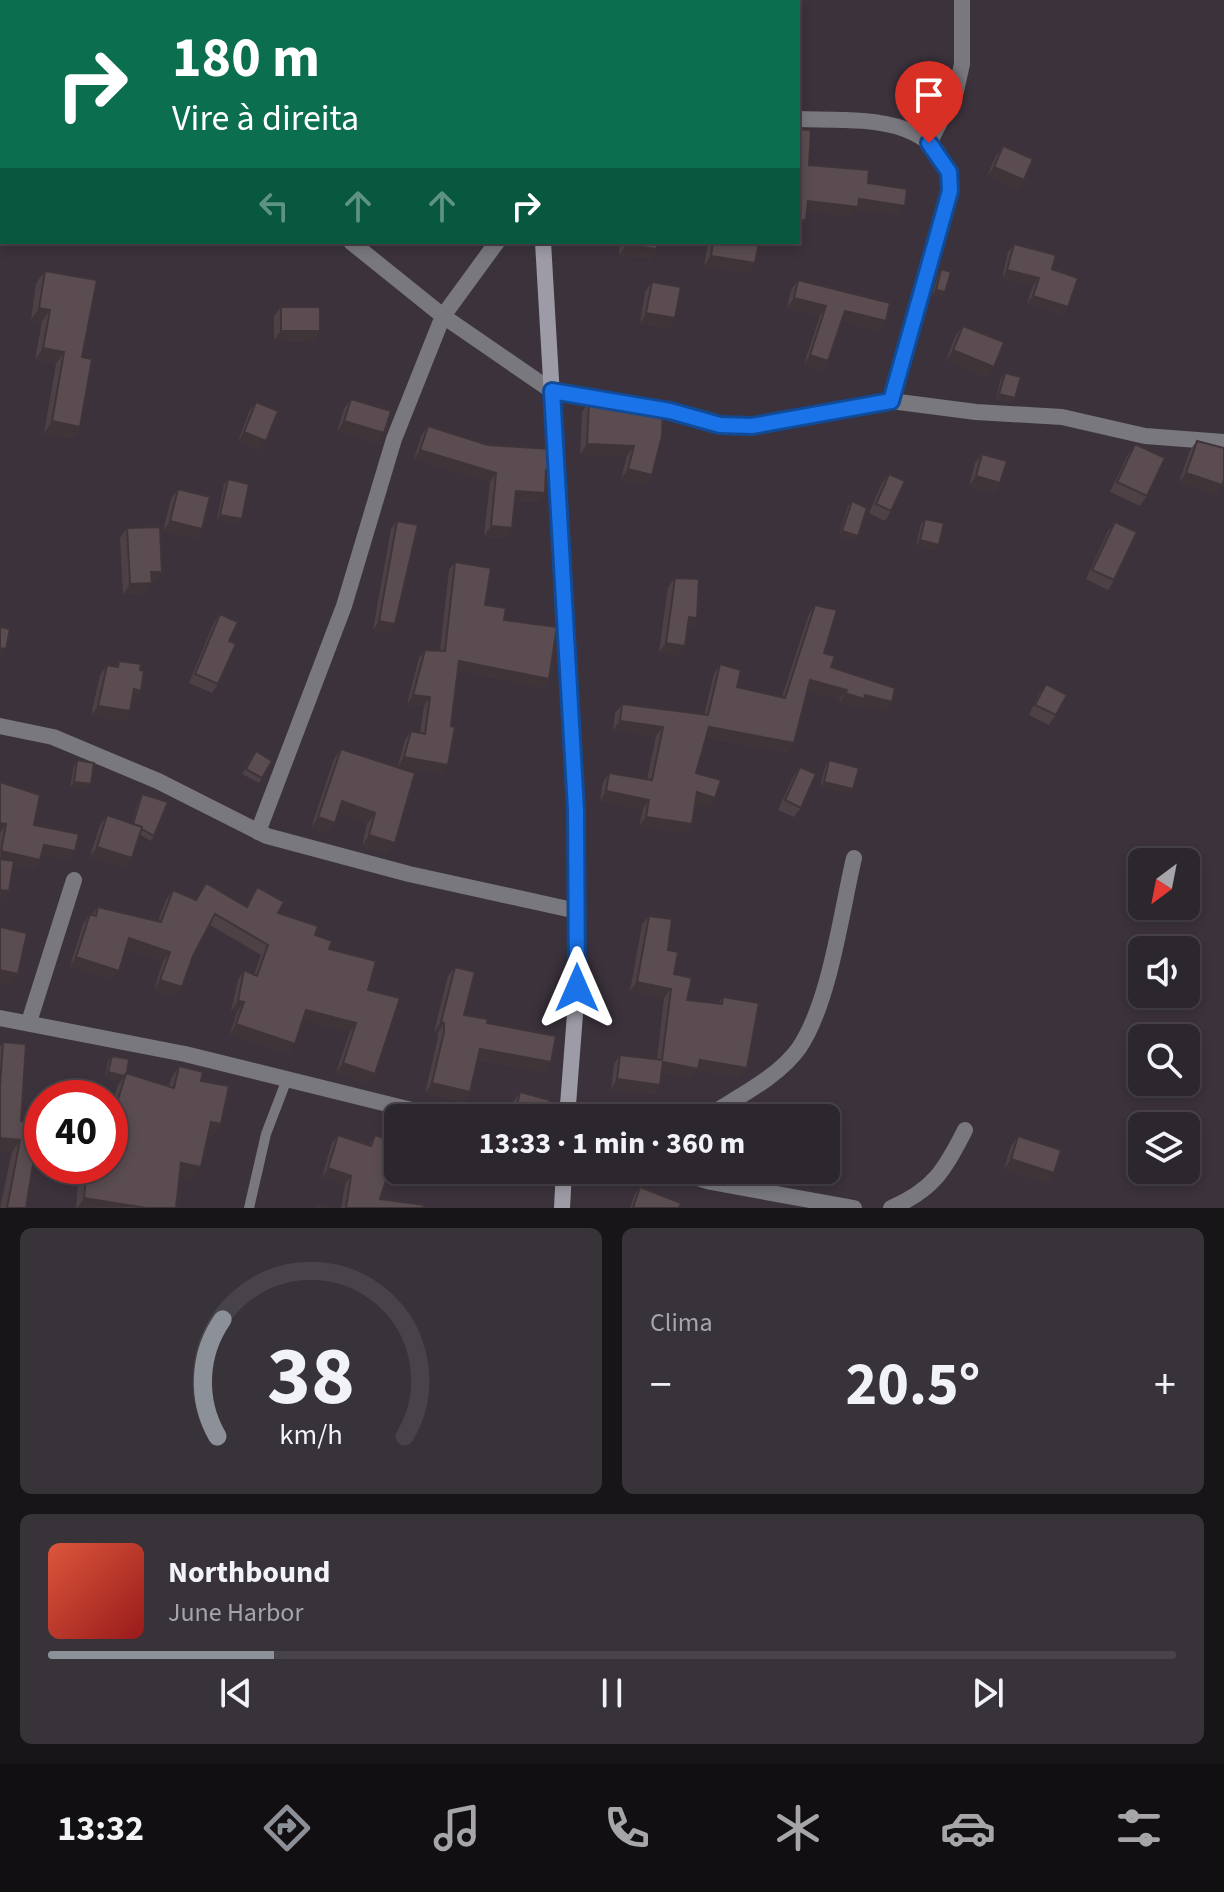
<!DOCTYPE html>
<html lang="pt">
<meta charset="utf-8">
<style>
:root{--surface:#2c262d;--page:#383239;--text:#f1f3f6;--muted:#a6a5aa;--line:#484349;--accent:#8c9099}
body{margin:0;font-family:"Source Sans 3",sans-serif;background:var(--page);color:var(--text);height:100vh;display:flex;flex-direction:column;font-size:30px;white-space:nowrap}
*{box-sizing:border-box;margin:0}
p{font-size:26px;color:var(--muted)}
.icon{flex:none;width:44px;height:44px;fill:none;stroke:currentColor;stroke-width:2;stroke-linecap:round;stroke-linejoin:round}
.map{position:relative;height:1208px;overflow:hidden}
.drawer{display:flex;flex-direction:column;gap:20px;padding:20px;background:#181519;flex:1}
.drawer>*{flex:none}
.hud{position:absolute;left:0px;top:0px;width:800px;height:244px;box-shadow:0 4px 12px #0003,0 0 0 2px var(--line);background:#0b6e4f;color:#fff;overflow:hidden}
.needle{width:52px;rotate:212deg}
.buttons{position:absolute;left:1128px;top:848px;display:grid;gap:16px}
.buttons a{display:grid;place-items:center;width:72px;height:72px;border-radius:12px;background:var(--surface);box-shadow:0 4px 12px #0003,0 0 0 2px var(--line);font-size:40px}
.speed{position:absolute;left:24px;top:1080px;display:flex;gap:16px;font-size:40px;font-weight:700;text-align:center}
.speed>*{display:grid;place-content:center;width:104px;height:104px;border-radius:50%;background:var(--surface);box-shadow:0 4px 12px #0003,0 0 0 2px var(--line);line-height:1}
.speed .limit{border:12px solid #d22;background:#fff;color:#111}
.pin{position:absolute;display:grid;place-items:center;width:68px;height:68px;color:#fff;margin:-82px -34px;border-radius:50% 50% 50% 0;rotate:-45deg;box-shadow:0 0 8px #0007}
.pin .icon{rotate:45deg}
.me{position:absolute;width:88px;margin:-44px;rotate:0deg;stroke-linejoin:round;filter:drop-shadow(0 0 6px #0008)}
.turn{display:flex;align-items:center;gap:28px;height:168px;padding:0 40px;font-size:36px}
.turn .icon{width:104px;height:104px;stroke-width:2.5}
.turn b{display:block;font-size:56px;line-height:68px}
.lanes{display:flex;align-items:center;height:76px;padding:0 40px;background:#0003;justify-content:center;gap:40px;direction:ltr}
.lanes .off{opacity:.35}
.big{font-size:60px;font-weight:700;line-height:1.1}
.drawer .widget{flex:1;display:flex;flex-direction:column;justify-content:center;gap:12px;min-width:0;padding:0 28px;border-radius:12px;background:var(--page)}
.drawer .dial{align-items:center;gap:0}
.dial svg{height:208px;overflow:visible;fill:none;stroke:var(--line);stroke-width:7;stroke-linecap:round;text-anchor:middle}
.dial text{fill:var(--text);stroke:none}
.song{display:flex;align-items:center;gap:24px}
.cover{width:96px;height:96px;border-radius:12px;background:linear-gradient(135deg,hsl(10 70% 55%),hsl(0 70% 35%))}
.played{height:8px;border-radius:4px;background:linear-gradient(90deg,var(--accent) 20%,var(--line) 20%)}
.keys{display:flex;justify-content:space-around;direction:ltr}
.heat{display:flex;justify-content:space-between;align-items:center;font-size:44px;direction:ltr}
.drawer .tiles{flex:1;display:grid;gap:20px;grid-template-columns:1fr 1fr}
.widget:last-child{grid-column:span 2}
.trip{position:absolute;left:384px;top:1104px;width:456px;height:80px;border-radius:12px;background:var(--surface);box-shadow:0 4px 12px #0003,0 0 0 2px var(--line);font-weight:700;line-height:80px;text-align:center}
.tab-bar{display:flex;height:128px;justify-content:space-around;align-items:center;background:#120f12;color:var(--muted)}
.tab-bar .icon{width:56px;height:56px}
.tab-bar .active{color:var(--accent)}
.tab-bar b{font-size:36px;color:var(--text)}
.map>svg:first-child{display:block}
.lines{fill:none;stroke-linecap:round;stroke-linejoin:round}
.lane{stroke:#78787e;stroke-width:10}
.street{stroke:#78787e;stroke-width:16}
.secondary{stroke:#9d9ca6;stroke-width:16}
.wall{fill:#4d4145}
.shaded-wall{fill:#3f3538}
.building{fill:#5a4c50;stroke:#3f3538;stroke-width:2}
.route-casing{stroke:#114b97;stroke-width:20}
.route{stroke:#1a73e8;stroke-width:14}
</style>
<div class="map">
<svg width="1224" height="1208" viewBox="0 0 1224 1208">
<rect width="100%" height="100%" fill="#3b323c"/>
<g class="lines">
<path class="lane" d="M249 1208 266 1134 287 1079"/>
<path class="street" d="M798 119C855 121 946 111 950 191L891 401
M929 143 956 91 962 64V0
M0 196 2 197
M351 242 443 316 552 391 670 411 720 425 752 426 891 401 976 412 1062 417 1145 436 1224 442
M0 726 53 737 158 781 267 836 409 874 577 911
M258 832 344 606 394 439 443 316 497 242
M0 1018 185 1054 444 1118
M29 1022 74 880
M705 1118C735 1098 778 1078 799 1048 830 1002 841 913 854 858
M671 1170 711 1182 854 1208
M891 1208C933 1190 945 1170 965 1130"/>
<path class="secondary" d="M528 0 529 2
M543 242 576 810 577 988 567 1118
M562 1208 564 1170"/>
</g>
<path class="wall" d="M1003 146 1024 180 1018 190 987 176 996 156Z
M620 242H657V249L650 259 619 255Z
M708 242H759L755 263 748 273 704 266Z
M1014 244 1052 269 1068 307 1062 315 1027 303 1033 286 1002 278 1008 252Z
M941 269 945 292 942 297 932 295 938 274Z
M45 271 82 357 80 427 72 438 44 433 56 364 35 360 42 321 31 320 36 283Z
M798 280 879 331 842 322 828 361 822 370 804 364 820 316 787 308 791 290Z
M652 282 675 318 669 328 640 323 645 292Z
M281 307 313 341 274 340V316Z
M963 326 994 367 987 377 946 360 956 335Z
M1005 373 1015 398 1012 403 996 399 1001 378Z
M351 399 384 433 377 443 337 431 344 409Z
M256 402 259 451 238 442 249 412Z
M589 402 663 410 652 475 645 485 621 479 627 456 580 454 582 412Z
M428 426 546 478 539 502 515 501 512 528 506 538 484 536 490 482 414 459 421 436Z
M1197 441 1222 485 1215 495 1179 482 1190 450Z
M1135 444 1147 496 1140 506 1110 492 1128 454Z
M982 454 1000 483 994 493 969 486 975 463Z
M889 474 891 511 885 521 869 513 882 483Z
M228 479 239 524 217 520 224 484Z
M178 489 202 529 195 538 163 531 171 499Z
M852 501 854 541 839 536 848 506Z
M925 519 936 550 916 545 921 524Z
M397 521 395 624 389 632 373 630 391 529Z
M1115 522 1114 580 1108 590 1086 579 1108 531Z
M127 528 162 572 155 582H152L145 593 123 594 120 538Z
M455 562 485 605 504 620 549 679 543 688 458 670 451 726 442 774 398 766 405 740 411 731 420 733 424 706 407 704 419 658 425 650 440 651 449 570Z
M675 578 697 618 691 627 688 626 679 655 659 652 668 587Z
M815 605 824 653 831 667 885 711 860 704 857 708 839 703 840 699 807 691 787 752 706 737 696 773 715 798 709 807 695 803 692 824 685 833 639 826 643 809 600 801 603 782 609 773 647 780 656 736 613 730 615 713 622 704 704 715 714 674 720 664 737 687 782 697 809 614Z
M220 614 229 641 218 684 212 693 189 683 214 622Z
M119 661 134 700H132L130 711 124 721 91 715 100 675 107 665 116 666Z
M1046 684 1056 715 1049 725 1029 715 1039 694Z
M341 749 415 773 387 854 362 846 367 824 338 813 335 823 327 833 311 828 334 759Z
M252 756 262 778 259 783 242 774Z
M77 760 87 789 70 787 74 765Z
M829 760 850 794 820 786 826 764Z
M800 767 801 808 794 817 778 810 793 777Z
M0 782 34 825 69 860 42 854 40 860 34 869 13 864 3 899H0Z
M142 794 154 836 151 841 140 835 125 868 90 856 100 825 107 815 132 823 139 799Z
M206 883 246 906 257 887 278 913 315 935 329 949 368 990V1083L336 1072 350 1032 302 1020 295 1044 288 1053 230 1034 237 1012 231 1011 238 980 244 970 254 975 261 955 210 925 193 956 182 987 175 997 154 990 163 961 126 949 112 980 70 966 83 924 90 914 92 915 98 907 158 921 166 900 173 890 195 900Z
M649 916 668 950 674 974 687 1000 718 1004 723 997 741 1077 697 1070 691 1078 662 1072 660 1085 654 1094 611 1089 614 1064 620 1055 657 1059 664 998 630 991 642 925Z
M455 967 464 1015 487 1023 544 1072 477 1060 470 1092 463 1102 425 1093 437 1042 438 1033 434 1032 448 976Z
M3 1042 21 1121 42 1127V1162L34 1160 26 1208H0L12 1152 0 1151V1046Z
M112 1056 127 1073 169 1086 171 1079 179 1066 201 1081 221 1124 212 1136 208 1135 193 1180 180 1177 176 1208H76L79 1172 57 1166H110V1110L118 1085 121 1081 105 1077 108 1061Z
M520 1092 546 1118H509L513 1102Z
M338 1135 369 1145 375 1135 380 1199 423 1208H341L345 1184 322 1177 332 1143Z
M1018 1136 1054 1173 1047 1183 1004 1169 1011 1146Z
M414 1170H460L453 1181 415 1182Z
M640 1187 679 1208H630L634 1196Z"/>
<path class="shaded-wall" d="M994 167 1024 180 1018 190 987 176Z
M859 199 905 206 898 216 856 209 851 217 801 211 808 201Z
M798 220H806L800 230H798Z
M626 245 657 249 650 259 619 255Z
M711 256 755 263 748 273 704 266Z
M1007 270 1039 278 1033 286 1002 278Z
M936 290 945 292 942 297 932 295Z
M1033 296 1068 307 1062 315 1027 303Z
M794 298 826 306 820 316 787 308Z
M39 308 50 310 42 321 31 320Z
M845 311 886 321 879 331 838 321Z
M646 313 675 318 669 328 640 323Z
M281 331H320L313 341 274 340Z
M43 348 64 352 56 364 35 360Z
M953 350 994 367 987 377 946 360Z
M810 355 828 361 822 370 804 364Z
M999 394 1015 398 1012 403 996 399Z
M52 421 80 427 72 438 44 433Z
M344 421 384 433 377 443 337 431Z
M244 432 266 441 259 451 238 442Z
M587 444 634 446 627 456 580 454Z
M420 450 496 473 490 482 414 459Z
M628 469 652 475 645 485 621 479Z
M1186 473 1222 485 1215 495 1179 482Z
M976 476 1000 483 994 493 969 486Z
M516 491 545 493 539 502 509 501Z
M220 515 242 519 239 524 217 520Z
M170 521 202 529 195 538 163 531Z
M491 526 512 528 506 538 484 536Z
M842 531 858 536 854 541 839 536Z
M920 540 939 545 936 550 916 545Z
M151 572H162L155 582H144Z
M152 583 145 593 123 594 130 584Z
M689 617 697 618 691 627 683 626Z
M379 621 395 624 389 632 373 630Z
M666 643 685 646 679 655 659 652Z
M0 648 6 649 0 658Z
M459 661 549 679 543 688 453 669Z
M810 680 847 690 840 699 803 690Z
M134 689 141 691 134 700 127 699Z
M845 693 865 695 892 702 885 711 860 704 857 708 839 703Z
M413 695 430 697 424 706 407 704Z
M98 706 130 711 124 721 91 715Z
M620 721 663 727 656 736 613 730Z
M709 727 794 743 787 752 702 736Z
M404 757 448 765 442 774 398 766Z
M74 782 91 784 87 789 70 787Z
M824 782 853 789 850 794 820 786Z
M606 791 649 800 643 809 600 801Z
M697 792 715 798 709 807 691 802Z
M342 801 375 813 367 824 334 812Z
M318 817 335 823 327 833 311 828Z
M646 817 692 824 685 833 639 826Z
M0 823 6 824 0 833Z
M369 835 395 843 387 854 362 846Z
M44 845 75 851 69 860 38 854Z
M97 847 132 858 125 868 90 856Z
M1 851 40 860 34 869 0 861Z
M0 890 9 891 3 899H0Z
M129 938 170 952 163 961 123 948Z
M76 957 119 971 112 980 70 966Z
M0 970 18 974 10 986 0 984Z
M160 980 182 987 175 997 154 990Z
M637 982 671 989 664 998 630 991Z
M238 1001 244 1002 237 1012 231 1011Z
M306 1010 356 1023 350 1032 299 1020Z
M441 1022 444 1023 438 1033 434 1032Z
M236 1024 295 1044 288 1053 230 1034Z
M480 1049 551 1062 544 1072 473 1059Z
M700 1060 747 1068 741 1077 697 1070 691 1078 657 1071 663 1062Z
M343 1063 375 1074 368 1083 336 1072Z
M108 1072 124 1076 121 1081 105 1077Z
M617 1079 660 1085 654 1094 611 1089Z
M432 1083 470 1092 463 1102 425 1093Z
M515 1112 543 1118H511Z
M211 1122 221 1124 212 1136 202 1134Z
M0 1138 20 1140 12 1152 0 1151Z
M36 1146 42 1147V1162L28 1158Z
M1011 1159 1054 1173 1047 1183 1004 1169Z
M181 1163 201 1167 193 1180 173 1176Z
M57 1166H83L79 1172Z
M328 1168 351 1176 345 1184 322 1177Z
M459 1172 453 1181 415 1182 421 1173Z
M84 1198 147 1207 77 1208Z"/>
<path class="building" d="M798 129 811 130 809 165 869 170 868 183 907 189 905 206 859 199 858 207 808 201 806 220H798Z
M1003 146 1033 159 1024 180 994 167Z
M626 242H657V249L626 245Z
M713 242H759L755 263 711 256Z
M1014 244 1056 255 1052 269 1078 278 1068 307 1033 296 1039 278 1007 270Z
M941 269 951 272 945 292 936 290Z
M45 271 97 280 82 357 92 359 80 427 52 421 64 352 43 348 50 310 39 308Z
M798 280 890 303 886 321 845 311 828 361 810 355 826 306 794 298Z
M652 282 681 287 675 318 646 313Z
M281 307H320V331H281Z
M963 326 1004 342 994 367 953 350Z
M1005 373 1021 377 1015 398 999 394Z
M351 399 391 411 384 433 344 421Z
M256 402 278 411 266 441 244 432Z
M589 402 663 410 662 436 652 475 628 469 634 446 587 444Z
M428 426 488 445 551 449V471L546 470 545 493 516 491 512 528 491 526 496 473 420 450Z
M1197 441 1224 448V480L1222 485 1186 473Z
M1135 444 1165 458 1147 496 1117 482Z
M982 454 1007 461 1000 483 976 476Z
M889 474 905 481 891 511 876 504Z
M228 479 249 484 242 519 220 515Z
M178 489 210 497 202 529 170 521Z
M852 501 867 508 858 536 842 531Z
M925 519 944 523 939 545 920 540Z
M397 521 418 525 395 624 379 621Z
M1115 522 1137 532 1114 580 1092 570Z
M160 527 162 572H151L152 583 130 584 127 528Z
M455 562 491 568 485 605 506 608 504 620 557 627 549 679 459 661 451 726 455 727 448 765 404 757 411 731 425 734 430 697 413 695 425 650 445 651Z
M675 578 699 579 697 618 689 617 685 646 666 643Z
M815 605 837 610 824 653 835 656 831 667 895 688 892 702 865 695 864 699 845 693 847 690 810 680 794 743 709 727 696 773 721 780 715 798 697 792 692 824 646 817 649 800 606 791 609 773 652 780 663 727 620 721 622 704 708 715 720 664 741 670 737 687 785 698Z
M220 614 238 622 229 641 236 644 218 684 195 674Z
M0 627 10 629 6 649 0 648Z
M119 661 141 664 140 670 144 671 141 691 134 689 130 711 98 706 107 665 118 667Z
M1046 684 1067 695 1056 715 1035 705Z
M341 749 415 773 395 843 369 835 375 813 342 801 335 823 318 817Z
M256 751 272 761 262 778 246 769Z
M77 760 94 763 91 784 74 782Z
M829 760 859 768 853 789 824 782Z
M800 767 816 774 801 808 785 800Z
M0 782 40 795 34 825 79 834 75 851 44 845 40 860 1 851 6 824 0 823Z
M142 794 168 802 154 836 142 829V827L133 824Z
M107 815 142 827 132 858 97 847Z
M0 859 14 861 9 891 0 890Z
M206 883 247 907 257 887 284 902 278 913 318 926 315 935 332 941 329 949 376 961 368 990 400 998 375 1074 343 1063 356 1023 306 1010 295 1044 236 1024 244 1002 238 1001 244 970 257 976 268 945 215 914 193 956 182 987 160 980 170 952 129 938 119 971 76 957 90 914 96 916 98 907 161 922 173 890 196 900Z
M649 916 672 919 668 950 678 952 674 974 692 978 687 1000 722 1004 723 997 759 1003 747 1068 700 1060 698 1069 663 1062 660 1085 617 1079 620 1055 662 1060 671 989 637 982Z
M0 927 27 933 18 974 0 970Z
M455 967 475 972 464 1015 488 1019 487 1023 556 1036 551 1062 480 1049 470 1092 432 1083 444 1032V1023L441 1022Z
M3 1042 26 1044 21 1121 42 1127V1147L36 1146 26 1208H7L20 1140 0 1138V1086Z
M112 1056 129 1059 127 1073 124 1076 108 1072Z
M179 1066 203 1072 201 1081 229 1086 221 1124 211 1122 201 1167 181 1163 176 1208H146L84 1198 87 1166H110V1126L126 1073 174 1088Z
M520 1092 550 1100 546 1118 515 1112Z
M338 1135 371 1146 375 1135 398 1143 380 1199 424 1205 423 1208H346L351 1176 328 1168Z
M1018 1136 1061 1150 1054 1173 1011 1159Z
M421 1170H460L459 1172 421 1173Z
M640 1187 681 1203 679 1208H633Z
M317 1205 330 1208H316Z"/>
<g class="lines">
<defs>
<path id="route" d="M577 988 576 810 552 391 670 411 720 425 752 426 891 401 950 191 949 172 929 143"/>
</defs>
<use href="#route" class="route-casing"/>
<use href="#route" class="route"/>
</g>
</svg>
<div class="buttons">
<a><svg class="needle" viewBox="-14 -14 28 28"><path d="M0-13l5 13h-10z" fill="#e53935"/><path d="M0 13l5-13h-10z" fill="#a6a5aa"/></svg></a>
<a><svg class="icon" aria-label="sound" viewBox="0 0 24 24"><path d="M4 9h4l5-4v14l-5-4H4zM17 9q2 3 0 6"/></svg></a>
<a><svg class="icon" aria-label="search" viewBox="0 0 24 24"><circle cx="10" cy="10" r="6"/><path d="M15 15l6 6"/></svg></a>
<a><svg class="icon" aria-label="layers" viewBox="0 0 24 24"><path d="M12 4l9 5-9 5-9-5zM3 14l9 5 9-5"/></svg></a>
</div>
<div class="speed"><div class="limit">40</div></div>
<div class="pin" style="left:929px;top:143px;background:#d93025"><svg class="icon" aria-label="arrive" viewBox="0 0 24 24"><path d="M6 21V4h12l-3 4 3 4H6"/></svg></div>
<svg class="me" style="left:577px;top:988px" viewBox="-20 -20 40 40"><path d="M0-17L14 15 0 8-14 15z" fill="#1a73e8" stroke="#fff" stroke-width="4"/></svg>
<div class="trip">13:33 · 1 min · 360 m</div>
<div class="hud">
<div class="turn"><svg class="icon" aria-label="right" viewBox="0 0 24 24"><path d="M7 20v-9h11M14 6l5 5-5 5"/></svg><div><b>180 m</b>Vire à direita</div></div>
<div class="lanes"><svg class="icon off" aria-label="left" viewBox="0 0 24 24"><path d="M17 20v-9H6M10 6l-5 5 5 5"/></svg><svg class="icon off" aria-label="ahead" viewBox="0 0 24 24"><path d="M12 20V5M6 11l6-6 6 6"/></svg><svg class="icon off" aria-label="ahead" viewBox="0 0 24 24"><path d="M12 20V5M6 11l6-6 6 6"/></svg><svg class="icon" aria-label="right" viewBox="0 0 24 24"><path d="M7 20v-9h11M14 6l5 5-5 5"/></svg></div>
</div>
</div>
<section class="drawer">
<div class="tiles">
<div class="widget dial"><svg viewBox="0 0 100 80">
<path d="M14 69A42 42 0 1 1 86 69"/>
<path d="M14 69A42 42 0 0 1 16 24" stroke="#8c9099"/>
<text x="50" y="56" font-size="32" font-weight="700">38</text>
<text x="50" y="72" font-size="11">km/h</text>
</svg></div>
<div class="widget"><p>Clima</p>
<div class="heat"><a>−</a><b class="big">20.5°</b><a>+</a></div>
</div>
<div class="widget">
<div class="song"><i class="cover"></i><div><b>Northbound</b><p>June Harbor</p></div></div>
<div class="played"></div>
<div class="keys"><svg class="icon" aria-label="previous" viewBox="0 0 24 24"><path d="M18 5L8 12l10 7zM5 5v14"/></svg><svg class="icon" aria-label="pause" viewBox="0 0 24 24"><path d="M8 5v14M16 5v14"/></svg><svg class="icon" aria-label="next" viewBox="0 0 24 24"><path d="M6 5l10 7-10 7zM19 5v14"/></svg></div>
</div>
</div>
</section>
<nav class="tab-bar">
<b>13:32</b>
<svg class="icon active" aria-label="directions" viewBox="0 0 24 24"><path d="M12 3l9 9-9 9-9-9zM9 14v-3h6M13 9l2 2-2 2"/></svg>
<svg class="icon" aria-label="music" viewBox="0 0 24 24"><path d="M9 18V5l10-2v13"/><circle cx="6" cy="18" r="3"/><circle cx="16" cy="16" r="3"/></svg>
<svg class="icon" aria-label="phone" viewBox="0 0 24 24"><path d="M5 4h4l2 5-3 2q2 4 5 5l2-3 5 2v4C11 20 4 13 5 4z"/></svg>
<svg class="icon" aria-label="climate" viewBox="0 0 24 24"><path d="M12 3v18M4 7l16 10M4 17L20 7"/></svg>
<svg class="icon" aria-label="car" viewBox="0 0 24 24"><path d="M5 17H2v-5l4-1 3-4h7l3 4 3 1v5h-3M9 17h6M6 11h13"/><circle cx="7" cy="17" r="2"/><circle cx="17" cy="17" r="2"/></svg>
<svg class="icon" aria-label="filters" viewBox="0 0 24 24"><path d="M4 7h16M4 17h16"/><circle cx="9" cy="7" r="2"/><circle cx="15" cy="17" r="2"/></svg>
</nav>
